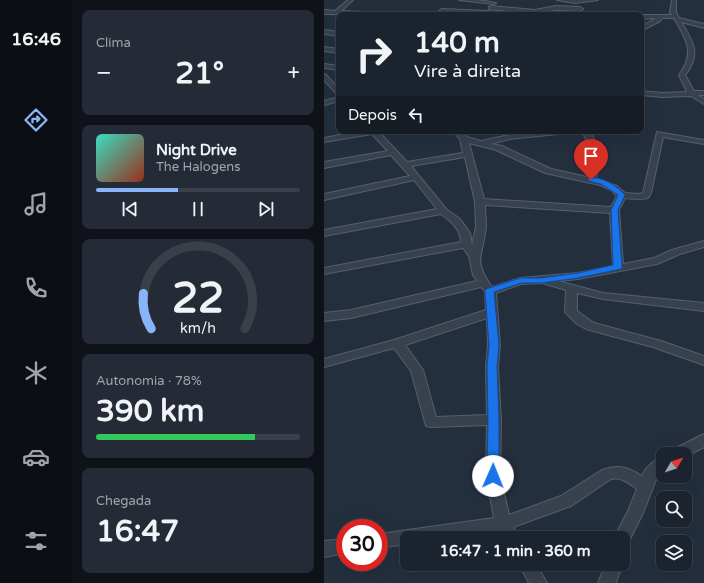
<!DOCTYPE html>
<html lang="pt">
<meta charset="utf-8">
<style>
:root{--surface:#1b232e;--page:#242b36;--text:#f1f3f6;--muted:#a0a4aa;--line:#39404a;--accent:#8ab4f8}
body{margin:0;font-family:"Varela Round",sans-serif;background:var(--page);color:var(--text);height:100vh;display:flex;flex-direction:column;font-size:15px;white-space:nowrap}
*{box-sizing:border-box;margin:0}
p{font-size:13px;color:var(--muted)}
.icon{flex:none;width:22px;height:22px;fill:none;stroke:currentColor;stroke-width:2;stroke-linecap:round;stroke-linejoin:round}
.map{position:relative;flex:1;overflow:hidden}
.details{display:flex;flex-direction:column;gap:10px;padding:10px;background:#0f1319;width:252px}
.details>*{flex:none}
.guide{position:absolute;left:12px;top:12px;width:308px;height:122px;border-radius:8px;box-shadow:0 4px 16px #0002,0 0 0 1px var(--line);background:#1b232e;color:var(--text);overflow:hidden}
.needle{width:26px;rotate:51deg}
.buttons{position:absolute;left:332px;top:447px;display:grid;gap:8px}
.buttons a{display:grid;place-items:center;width:36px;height:36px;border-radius:8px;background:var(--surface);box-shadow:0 4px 16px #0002,0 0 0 1px var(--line);font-size:20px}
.speed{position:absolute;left:12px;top:519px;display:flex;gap:8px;font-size:20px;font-weight:700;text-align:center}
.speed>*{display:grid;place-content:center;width:52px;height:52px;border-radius:50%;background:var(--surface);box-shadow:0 4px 16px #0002,0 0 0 1px var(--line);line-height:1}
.speed .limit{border:6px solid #d22;background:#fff;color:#111}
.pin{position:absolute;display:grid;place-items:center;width:34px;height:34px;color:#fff;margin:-41px -17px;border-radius:50% 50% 50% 0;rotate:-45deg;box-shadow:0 0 4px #0007}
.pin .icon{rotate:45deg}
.me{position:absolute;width:44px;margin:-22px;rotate:1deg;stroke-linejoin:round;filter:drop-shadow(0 0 3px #0008)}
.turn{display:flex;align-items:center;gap:14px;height:84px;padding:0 12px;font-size:18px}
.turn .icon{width:52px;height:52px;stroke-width:2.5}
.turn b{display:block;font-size:28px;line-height:34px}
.then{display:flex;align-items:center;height:38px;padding:0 12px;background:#0003;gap:8px;font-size:15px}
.big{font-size:30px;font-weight:800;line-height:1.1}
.details .card{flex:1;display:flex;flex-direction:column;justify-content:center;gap:6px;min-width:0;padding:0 14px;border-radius:8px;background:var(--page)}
.details .dial{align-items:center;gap:0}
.dial svg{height:104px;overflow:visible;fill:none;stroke:var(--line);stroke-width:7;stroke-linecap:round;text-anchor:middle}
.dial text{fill:var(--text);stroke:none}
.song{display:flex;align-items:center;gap:12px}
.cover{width:48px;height:48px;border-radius:6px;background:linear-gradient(135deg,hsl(170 70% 55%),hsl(10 70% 35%))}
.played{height:4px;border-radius:2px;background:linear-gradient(90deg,var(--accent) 40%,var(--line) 40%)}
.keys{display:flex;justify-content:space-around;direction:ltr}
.heat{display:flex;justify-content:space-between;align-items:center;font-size:22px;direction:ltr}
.charge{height:6px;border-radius:3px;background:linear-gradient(90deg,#34c759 78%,var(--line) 0)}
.trip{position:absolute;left:76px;top:531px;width:230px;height:40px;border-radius:8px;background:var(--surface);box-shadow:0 4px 16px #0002,0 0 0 1px var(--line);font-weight:800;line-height:40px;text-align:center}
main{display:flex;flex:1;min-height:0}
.menu{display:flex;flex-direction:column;width:72px;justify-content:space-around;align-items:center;background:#0b0e12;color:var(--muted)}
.menu .icon{width:28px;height:28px}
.menu .on{color:var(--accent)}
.menu b{font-size:18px;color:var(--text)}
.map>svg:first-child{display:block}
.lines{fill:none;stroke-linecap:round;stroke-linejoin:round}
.minor-casing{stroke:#565f6c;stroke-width:2}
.minor{fill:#38414e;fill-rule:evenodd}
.route{fill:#1a73e8;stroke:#114b97}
</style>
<main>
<nav class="menu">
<b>16:46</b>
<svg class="icon on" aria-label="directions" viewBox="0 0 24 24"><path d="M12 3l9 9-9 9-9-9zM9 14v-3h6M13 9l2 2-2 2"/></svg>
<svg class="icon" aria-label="music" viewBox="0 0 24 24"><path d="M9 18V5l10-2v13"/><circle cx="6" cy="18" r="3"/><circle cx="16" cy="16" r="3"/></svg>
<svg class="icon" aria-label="phone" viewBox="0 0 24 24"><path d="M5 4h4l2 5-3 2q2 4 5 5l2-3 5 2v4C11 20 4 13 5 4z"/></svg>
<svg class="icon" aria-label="climate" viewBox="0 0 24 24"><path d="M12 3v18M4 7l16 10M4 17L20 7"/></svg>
<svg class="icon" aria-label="car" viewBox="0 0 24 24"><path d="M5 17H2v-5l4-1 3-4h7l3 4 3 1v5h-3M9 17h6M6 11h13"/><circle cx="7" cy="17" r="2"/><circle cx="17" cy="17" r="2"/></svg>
<svg class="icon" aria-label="filters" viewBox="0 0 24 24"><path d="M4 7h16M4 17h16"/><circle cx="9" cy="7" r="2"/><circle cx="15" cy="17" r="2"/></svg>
</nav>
<section class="details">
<div class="card"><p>Clima</p>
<div class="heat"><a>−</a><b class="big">21°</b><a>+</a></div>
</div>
<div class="card">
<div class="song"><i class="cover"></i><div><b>Night Drive</b><p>The Halogens</p></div></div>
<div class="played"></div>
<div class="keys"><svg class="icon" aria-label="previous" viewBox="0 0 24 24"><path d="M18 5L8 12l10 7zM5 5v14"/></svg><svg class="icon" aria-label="pause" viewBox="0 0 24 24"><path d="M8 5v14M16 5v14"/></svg><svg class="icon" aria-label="next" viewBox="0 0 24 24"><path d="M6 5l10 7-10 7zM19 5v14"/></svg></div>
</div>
<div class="card dial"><svg viewBox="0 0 100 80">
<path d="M14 69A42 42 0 1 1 86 69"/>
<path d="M14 69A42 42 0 0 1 8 42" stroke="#8ab4f8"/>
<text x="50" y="56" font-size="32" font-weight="700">22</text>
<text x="50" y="72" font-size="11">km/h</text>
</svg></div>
<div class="card"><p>Autonomia · 78%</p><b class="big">390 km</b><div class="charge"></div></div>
<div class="card"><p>Chegada</p><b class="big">16:47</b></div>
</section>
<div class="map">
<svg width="380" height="583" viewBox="0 0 380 583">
<rect width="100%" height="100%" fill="#242f3e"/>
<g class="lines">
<defs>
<path id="minor" d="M24 0H29L17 11 65 13 68 15 0 14V10L11 11Z
M135 0H153L172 3 170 4Z
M233 0H274L251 3Z
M348 0H352V12L355 18 380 24V28L357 22C369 41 378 55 361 75L370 91H380V95H374L380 99V104L367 96 338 97 317 95V91L338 93 363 92 355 75C372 52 362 39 350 18H338L336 21 317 31V27L332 18 317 19V15H348L346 12Z
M167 6 211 10 232 6 256 7 259 9 256 11 232 10 211 14 165 9V7Z
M118 9 164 11 175 15 116 12 115 11Z
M0 30 15 32V36L0 34Z
M0 47 15 49V53L0 51Z
M0 64 15 66V70L0 68Z
M0 74 2 75 15 89V95L13 94 0 80Z
M15 97V101L0 105V101Z
M37 131H54L83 162 139 153 136 139 129 131H137L143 137 157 141 185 135 221 131H248L244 133 185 139 167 144 178 146 227 169 263 177C267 159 267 147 258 131H266C276 149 275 159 272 179L293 186 301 193 315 194 319 193 333 132 380 140V144L339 137 327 193 324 198C316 200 309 199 301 198L295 210 299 264 330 258 348 250 380 241V247L356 254 333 264 254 279 234 281 279 293 380 303V311L279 299 253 293V311L270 323 337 341 380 356V365L329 347 262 329 253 324 241 312 242 290 218 283 197 284 172 293 176 345 174 367 177 420 176 476 185 515 237 496 278 470C294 464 304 467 318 476 322 467 330 460 339 457V472L333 477 319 513 304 543 299 545V538H290L304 511 313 489C304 483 298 477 287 479L247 506 189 527 195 538H178L175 532 129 538H83V544L55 548V534L170 518 162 476 163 425 107 427 102 426 87 371 70 348 0 367V359L70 340 162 310 161 291 157 287 27 318 0 321V313L27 310 153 281 149 275 145 256 139 248 0 274V268L137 242C136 228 128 222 117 214L0 236V230L113 209 90 180 0 200V194L86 176 67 155 0 168V162L64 151 48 134 0 142V138ZM145 143 172 150 221 173 276 185 287 190 293 196 287 207 160 199ZM141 157 151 202 152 227 148 245 146 233 136 219 122 209 87 166ZM161 205 286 213 289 266 254 273 196 278 168 287C148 259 159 256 162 227 162 220 161 212 161 205ZM163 318 164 345 162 367 163 415 112 417 99 370 81 345Z
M380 434V447L361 457V454H346L348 450Z
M21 539V553L0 557V541Z
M195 564H212L223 583H205Z
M282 564H298L292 583H274Z"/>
</defs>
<use href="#minor" class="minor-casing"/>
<use href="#minor" class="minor"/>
</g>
<path class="route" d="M264 178C277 176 293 185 301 195L294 210 298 267 297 269 254 278 217 283H197L170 292 175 345 173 367 175 420V476L173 479 169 481 164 479 163 476 164 420 163 367 165 345 161 291 162 289 196 278H217L254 273 289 265 287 210 294 195 277 184 264 181Z"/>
</svg>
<div class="buttons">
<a><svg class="needle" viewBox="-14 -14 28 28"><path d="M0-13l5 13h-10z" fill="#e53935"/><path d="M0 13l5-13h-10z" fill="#a0a4aa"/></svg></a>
<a><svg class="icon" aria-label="search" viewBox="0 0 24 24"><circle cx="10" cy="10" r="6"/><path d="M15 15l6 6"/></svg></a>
<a><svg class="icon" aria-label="layers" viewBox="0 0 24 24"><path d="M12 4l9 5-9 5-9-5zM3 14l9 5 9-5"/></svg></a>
</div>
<div class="speed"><div class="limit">30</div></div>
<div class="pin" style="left:267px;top:180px;background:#d93025"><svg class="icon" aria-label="arrive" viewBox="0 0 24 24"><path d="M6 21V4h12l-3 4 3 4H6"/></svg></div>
<svg class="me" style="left:169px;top:476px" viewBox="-20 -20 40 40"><circle r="19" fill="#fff"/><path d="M0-13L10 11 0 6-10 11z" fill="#1a73e8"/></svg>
<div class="trip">16:47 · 1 min · 360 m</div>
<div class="guide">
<div class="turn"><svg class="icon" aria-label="right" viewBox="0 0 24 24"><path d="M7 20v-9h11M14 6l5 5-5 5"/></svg><div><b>140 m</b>Vire à direita</div></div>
<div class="then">Depois<svg class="icon" aria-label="left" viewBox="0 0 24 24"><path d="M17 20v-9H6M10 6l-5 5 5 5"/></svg></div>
</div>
</div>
</main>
